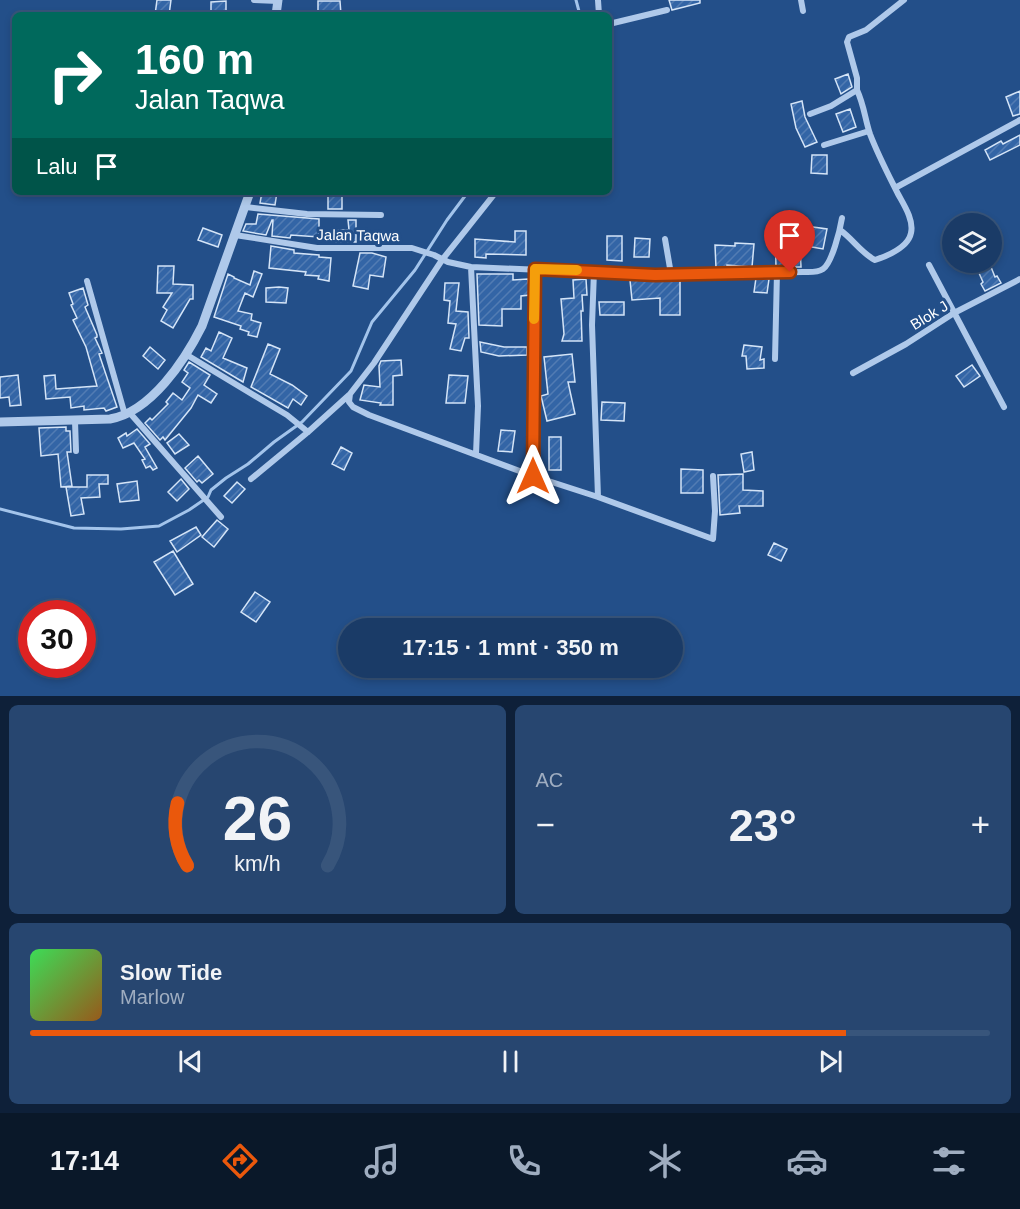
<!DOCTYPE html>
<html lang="id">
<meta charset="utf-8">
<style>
:root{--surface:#1a3b67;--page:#274670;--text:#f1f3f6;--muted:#9fadc0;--line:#38557b;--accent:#ea580c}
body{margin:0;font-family:Helvetica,sans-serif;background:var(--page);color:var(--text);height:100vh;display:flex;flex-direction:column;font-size:22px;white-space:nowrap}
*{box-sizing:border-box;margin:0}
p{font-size:20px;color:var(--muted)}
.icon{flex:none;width:33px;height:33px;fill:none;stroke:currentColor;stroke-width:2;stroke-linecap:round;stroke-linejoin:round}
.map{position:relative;height:696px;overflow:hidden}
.sheet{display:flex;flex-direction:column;gap:9px;padding:9px;background:#0e2039;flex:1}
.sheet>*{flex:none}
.guide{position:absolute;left:12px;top:12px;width:600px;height:183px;border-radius:9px;box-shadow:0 3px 9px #0003,0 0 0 2px var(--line);background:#00695c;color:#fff;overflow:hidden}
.buttons{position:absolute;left:942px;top:213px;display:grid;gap:12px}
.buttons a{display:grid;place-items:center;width:60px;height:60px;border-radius:50%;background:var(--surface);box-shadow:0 3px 9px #0003,0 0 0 2px var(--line);font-size:30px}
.speed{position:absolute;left:18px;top:600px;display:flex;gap:12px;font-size:30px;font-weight:700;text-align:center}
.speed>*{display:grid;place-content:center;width:78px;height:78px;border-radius:50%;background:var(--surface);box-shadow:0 3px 9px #0003,0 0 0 2px var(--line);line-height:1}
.speed .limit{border:9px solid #d22;background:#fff;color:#111}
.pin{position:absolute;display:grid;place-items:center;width:51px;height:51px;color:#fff;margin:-62px -26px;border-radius:50% 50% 50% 0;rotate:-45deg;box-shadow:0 0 6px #0007}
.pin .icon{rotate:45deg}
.me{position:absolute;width:66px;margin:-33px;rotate:0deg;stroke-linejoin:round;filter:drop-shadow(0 0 4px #0008)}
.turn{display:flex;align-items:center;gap:21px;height:126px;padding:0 24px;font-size:27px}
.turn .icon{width:78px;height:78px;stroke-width:2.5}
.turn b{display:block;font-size:42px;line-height:51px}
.then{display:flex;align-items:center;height:57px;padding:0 24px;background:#0003;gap:12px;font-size:22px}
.big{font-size:45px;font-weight:800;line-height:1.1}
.sheet .card{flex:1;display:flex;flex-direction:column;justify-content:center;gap:9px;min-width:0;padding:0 21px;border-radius:9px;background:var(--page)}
.sheet .dial{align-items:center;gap:0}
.dial svg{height:156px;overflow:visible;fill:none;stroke:var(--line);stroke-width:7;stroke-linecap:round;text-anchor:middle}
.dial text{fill:var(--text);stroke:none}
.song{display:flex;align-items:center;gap:18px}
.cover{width:72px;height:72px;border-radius:9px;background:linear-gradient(135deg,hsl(130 70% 55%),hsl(30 70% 35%))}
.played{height:6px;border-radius:3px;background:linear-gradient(90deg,var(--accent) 85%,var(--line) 85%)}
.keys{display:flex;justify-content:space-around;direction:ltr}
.heat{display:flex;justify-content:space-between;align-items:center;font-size:33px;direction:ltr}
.sheet .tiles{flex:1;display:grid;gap:9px;grid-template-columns:1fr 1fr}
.card:last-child{grid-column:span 2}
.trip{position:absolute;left:338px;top:618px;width:345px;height:60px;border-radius:30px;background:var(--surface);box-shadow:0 3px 9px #0003,0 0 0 2px var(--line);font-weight:800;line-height:60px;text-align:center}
.tabs{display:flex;height:96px;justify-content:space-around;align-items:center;background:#0a1829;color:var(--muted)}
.tabs .icon{width:42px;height:42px}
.tabs .active{color:var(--accent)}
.tabs b{font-size:27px;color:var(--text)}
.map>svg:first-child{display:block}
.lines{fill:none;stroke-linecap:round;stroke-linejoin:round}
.stream{stroke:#a3c4eb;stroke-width:3}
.building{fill:url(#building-hatch);stroke:#d4e4f7;stroke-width:1.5}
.minor{stroke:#afc9ea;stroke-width:6}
.tertiary{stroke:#afc9ea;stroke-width:9}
.route-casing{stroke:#983908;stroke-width:15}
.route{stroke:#ea580c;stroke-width:10}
.slow{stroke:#f59e0b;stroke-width:10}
.labels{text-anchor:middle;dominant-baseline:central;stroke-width:6;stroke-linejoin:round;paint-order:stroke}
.street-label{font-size:15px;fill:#fff;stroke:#234f89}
</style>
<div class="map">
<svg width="1020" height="696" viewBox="0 0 1020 696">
<defs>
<pattern id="building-hatch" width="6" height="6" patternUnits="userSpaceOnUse" patternTransform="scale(1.5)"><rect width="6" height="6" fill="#3365a6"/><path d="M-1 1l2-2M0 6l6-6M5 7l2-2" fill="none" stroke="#527cb3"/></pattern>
</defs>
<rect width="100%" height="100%" fill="#234f89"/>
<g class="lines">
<path class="stream" d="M576 0 580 15
M0 509 74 528 121 529 159 526 189 510 208 497 211 490 226 478 248 464 274 442 302 422 351 371 372 322 415 270 447 220 468 192"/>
</g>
<path class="building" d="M157 0H171L169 15H155Z
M669 0H700V3L672 10Z
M226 1V15H211V2Z
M318 1H340L341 15H330V11H318Z
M848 74 852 87 841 94 835 79Z
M1020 91V114L1013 116 1006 97Z
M802 101 805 117 817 142 805 147 796 128 791 104Z
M850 109 856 127 843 132 836 114Z
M1020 135V145L990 160 985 150 1001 141 1003 144Z
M812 155H827V174L811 173Z
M262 192H277L275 205 260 203Z
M328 192H342V209H328Z
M258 214 319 219V237L291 235 290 238 272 236 273 220H272L266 235 243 231 246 224H256Z
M348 220H356V242H336V230H349Z
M813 227 827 229 823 249 800 245 801 267H776L775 231Z
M203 228 222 235 218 247 198 240Z
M515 231H526V255L486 254V258L475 257V239L515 242Z
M607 236H622V261L607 260Z
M635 238 650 239 649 257H634Z
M735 243 754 244 752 267 727 265V268H716L715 245 735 246Z
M271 246 294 250V253L319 255V257L331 258 329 281 318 279 319 276 305 275 306 272 269 268Z
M360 253H372L386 257 383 277 370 275 368 289 353 286Z
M974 262H989L995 277 997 276 1001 283 985 291 981 284 983 282Z
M158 266H174L173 284 193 285V299H190L173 328 161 321 167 310 163 307 172 293H157Z
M254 271 262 274 253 297 245 293 238 311 252 314 251 320 261 323 257 337 248 335 249 332 240 329 241 326 214 317 228 274 234 277V278L250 285Z
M477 274H513V280L528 279 530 295 521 296V309H502V326L479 325Z
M756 278 769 279 767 293 754 292Z
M586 279 587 295H582L583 311H581L582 341H562L564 334 561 299 574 298 573 280Z
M630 280H680V315H660V298L632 300Z
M445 283H459L456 311 468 312 469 338H465L461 351 450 349 456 324 448 323 450 301 444 300Z
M279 287 288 288 286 303 266 302V288Z
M83 288 88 305 85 307 97 335V337L95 338 102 353 99 354 117 407 106 411 104 408 84 410V406L71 408 70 397 46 399 44 376 55 375 56 389 97 386 86 347 73 320 77 318 71 305 73 304 69 293Z
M599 302H624V315H600Z
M219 332 232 338 223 358 247 368 243 382 201 357 206 348 211 351Z
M480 342 504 347H527V355L499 356 481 352Z
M268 344 280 349 270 374 292 385 307 396 301 405 293 399 288 408 251 387Z
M744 345 762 347 760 360 764 359V368L747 369 746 356H742Z
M150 347 165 360 158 369 143 356Z
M572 354 575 382H568L575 414 547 421 541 396 548 394 544 357Z
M401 360 402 375 393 376V405H380L381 403 360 400 364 385 380 387 379 366 381 361Z
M189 362 210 375 204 385 217 394 211 403 198 395 191 408 165 440 163 437 160 440 145 423 150 418 152 420 168 404 166 402 173 393 182 400 190 388 182 382 188 373 184 370Z
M972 365 980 376 964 387 956 376Z
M18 375 21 405 10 406 9 397 0 398V377Z
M449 375 468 376 465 403H446Z
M602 402 625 403 624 421 601 420Z
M66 427V431H70L71 452H67L72 486 61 487 58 454 41 456 39 428Z
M137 429 150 444 145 447 157 468 153 470 150 466 146 468 142 460 145 459 134 443 123 448 118 438 126 433 127 436Z
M501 430 515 431 512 452 498 451Z
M179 434 189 445 175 454 167 443Z
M549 437H561V470H549Z
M341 447 352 453 344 470 332 464Z
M752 452 754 470 744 472 741 454Z
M198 456 213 474 202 483 199 480 197 482 185 468Z
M681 469 703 470V493H681Z
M743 474V490L763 491V506H739L740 513 720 515 718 475Z
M87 475H108V484H99L100 497 81 498 84 514 71 516 66 487H87Z
M181 479 189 489 177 501 168 492Z
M137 481 139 500 120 502 117 484Z
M237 482 245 489 232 503 224 496Z
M217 520 228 529 214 547 202 537Z
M196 527 201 535 177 552 170 541Z
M774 543 787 549 781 561 768 555Z
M173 551 193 584 175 595 154 562Z
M255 592 270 602 256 622 241 612Z"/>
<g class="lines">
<path class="minor" d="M254 0 278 1
M598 0 599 15
M801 0 803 11
M609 24 667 10
M857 90V78L847 42 849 37 866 30 904 0
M810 114 831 106 857 90C864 105 865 119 870 134 878 155 888 174 898 194 904 205 914 220 911 233 908 248 887 256 875 260 861 253 853 239 840 230
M824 145 869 131
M895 188 1020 120
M496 192 442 260 374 363 350 394 349 402 353 407 369 415 533 476 598 497
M246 207 307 214 381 215
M235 235 317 248H412L434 255 448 262 471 267 655 275 803 272C809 272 817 273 823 269 832 263 840 230 842 218
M665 239 671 274
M929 265 1004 407
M471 267 478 406 476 454
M594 271 592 325 598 497 713 539 715 511 713 476
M87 281 125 415
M187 355 287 415 308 432
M775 359 777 272
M853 373 906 344 954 313 1020 279
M129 412 221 517
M75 421 76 451
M533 476 535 269
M251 479 308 432 349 395"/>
<path class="tertiary" d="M276 15 278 0
M0 422 110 419C151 412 185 360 202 326L250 192"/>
</g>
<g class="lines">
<defs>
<path id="route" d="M533 476 535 269 655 275 790 272"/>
</defs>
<use href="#route" class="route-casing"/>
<use href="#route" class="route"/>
<path class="slow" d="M534 319 535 269 577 270"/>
</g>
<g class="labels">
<g class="street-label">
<text transform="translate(358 235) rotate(1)">Jalan Taqwa</text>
<text transform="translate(929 315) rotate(-32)">Blok J</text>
</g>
</g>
</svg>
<div class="buttons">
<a><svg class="icon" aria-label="layers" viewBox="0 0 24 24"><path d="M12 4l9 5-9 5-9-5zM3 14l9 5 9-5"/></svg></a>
</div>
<div class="speed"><div class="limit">30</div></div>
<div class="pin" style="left:790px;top:272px;background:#d93025"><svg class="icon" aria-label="arrive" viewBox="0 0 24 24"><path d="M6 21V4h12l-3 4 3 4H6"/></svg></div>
<svg class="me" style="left:533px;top:476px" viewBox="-20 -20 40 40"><path d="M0-17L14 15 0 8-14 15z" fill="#ea580c" stroke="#fff" stroke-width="4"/></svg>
<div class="trip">17:15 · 1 mnt · 350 m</div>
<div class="guide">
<div class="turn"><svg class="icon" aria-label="right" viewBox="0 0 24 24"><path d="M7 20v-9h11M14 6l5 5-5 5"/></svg><div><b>160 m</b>Jalan Taqwa</div></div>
<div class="then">Lalu<svg class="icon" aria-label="arrive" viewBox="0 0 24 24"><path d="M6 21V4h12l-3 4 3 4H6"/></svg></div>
</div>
</div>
<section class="sheet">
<div class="tiles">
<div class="card dial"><svg viewBox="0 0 100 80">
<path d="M14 69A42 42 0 1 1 86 69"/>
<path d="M14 69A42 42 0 0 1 9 37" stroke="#ea580c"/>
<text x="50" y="56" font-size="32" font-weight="700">26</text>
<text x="50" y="72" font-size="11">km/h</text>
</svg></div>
<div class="card"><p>AC</p>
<div class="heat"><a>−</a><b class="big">23°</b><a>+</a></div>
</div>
<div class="card">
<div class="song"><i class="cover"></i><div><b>Slow Tide</b><p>Marlow</p></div></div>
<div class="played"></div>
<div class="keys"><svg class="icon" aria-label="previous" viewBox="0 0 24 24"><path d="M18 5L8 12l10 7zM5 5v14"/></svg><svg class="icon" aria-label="pause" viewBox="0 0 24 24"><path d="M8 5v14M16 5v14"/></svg><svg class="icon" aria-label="next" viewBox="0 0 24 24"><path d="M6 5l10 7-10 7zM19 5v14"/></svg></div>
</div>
</div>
</section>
<nav class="tabs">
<b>17:14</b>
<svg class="icon active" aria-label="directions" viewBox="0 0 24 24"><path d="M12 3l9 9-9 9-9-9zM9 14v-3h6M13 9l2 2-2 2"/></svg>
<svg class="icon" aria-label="music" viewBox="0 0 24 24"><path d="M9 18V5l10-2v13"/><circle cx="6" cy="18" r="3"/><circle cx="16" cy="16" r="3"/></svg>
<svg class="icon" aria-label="phone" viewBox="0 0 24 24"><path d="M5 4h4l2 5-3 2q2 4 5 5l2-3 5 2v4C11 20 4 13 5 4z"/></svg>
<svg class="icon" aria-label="climate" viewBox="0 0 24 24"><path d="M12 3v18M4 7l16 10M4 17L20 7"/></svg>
<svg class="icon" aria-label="car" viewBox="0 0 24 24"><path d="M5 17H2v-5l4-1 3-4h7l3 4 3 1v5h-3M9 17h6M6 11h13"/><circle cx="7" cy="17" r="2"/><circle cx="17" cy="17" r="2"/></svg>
<svg class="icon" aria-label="filters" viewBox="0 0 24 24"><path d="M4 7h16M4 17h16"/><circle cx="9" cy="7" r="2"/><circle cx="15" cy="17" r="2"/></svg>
</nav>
